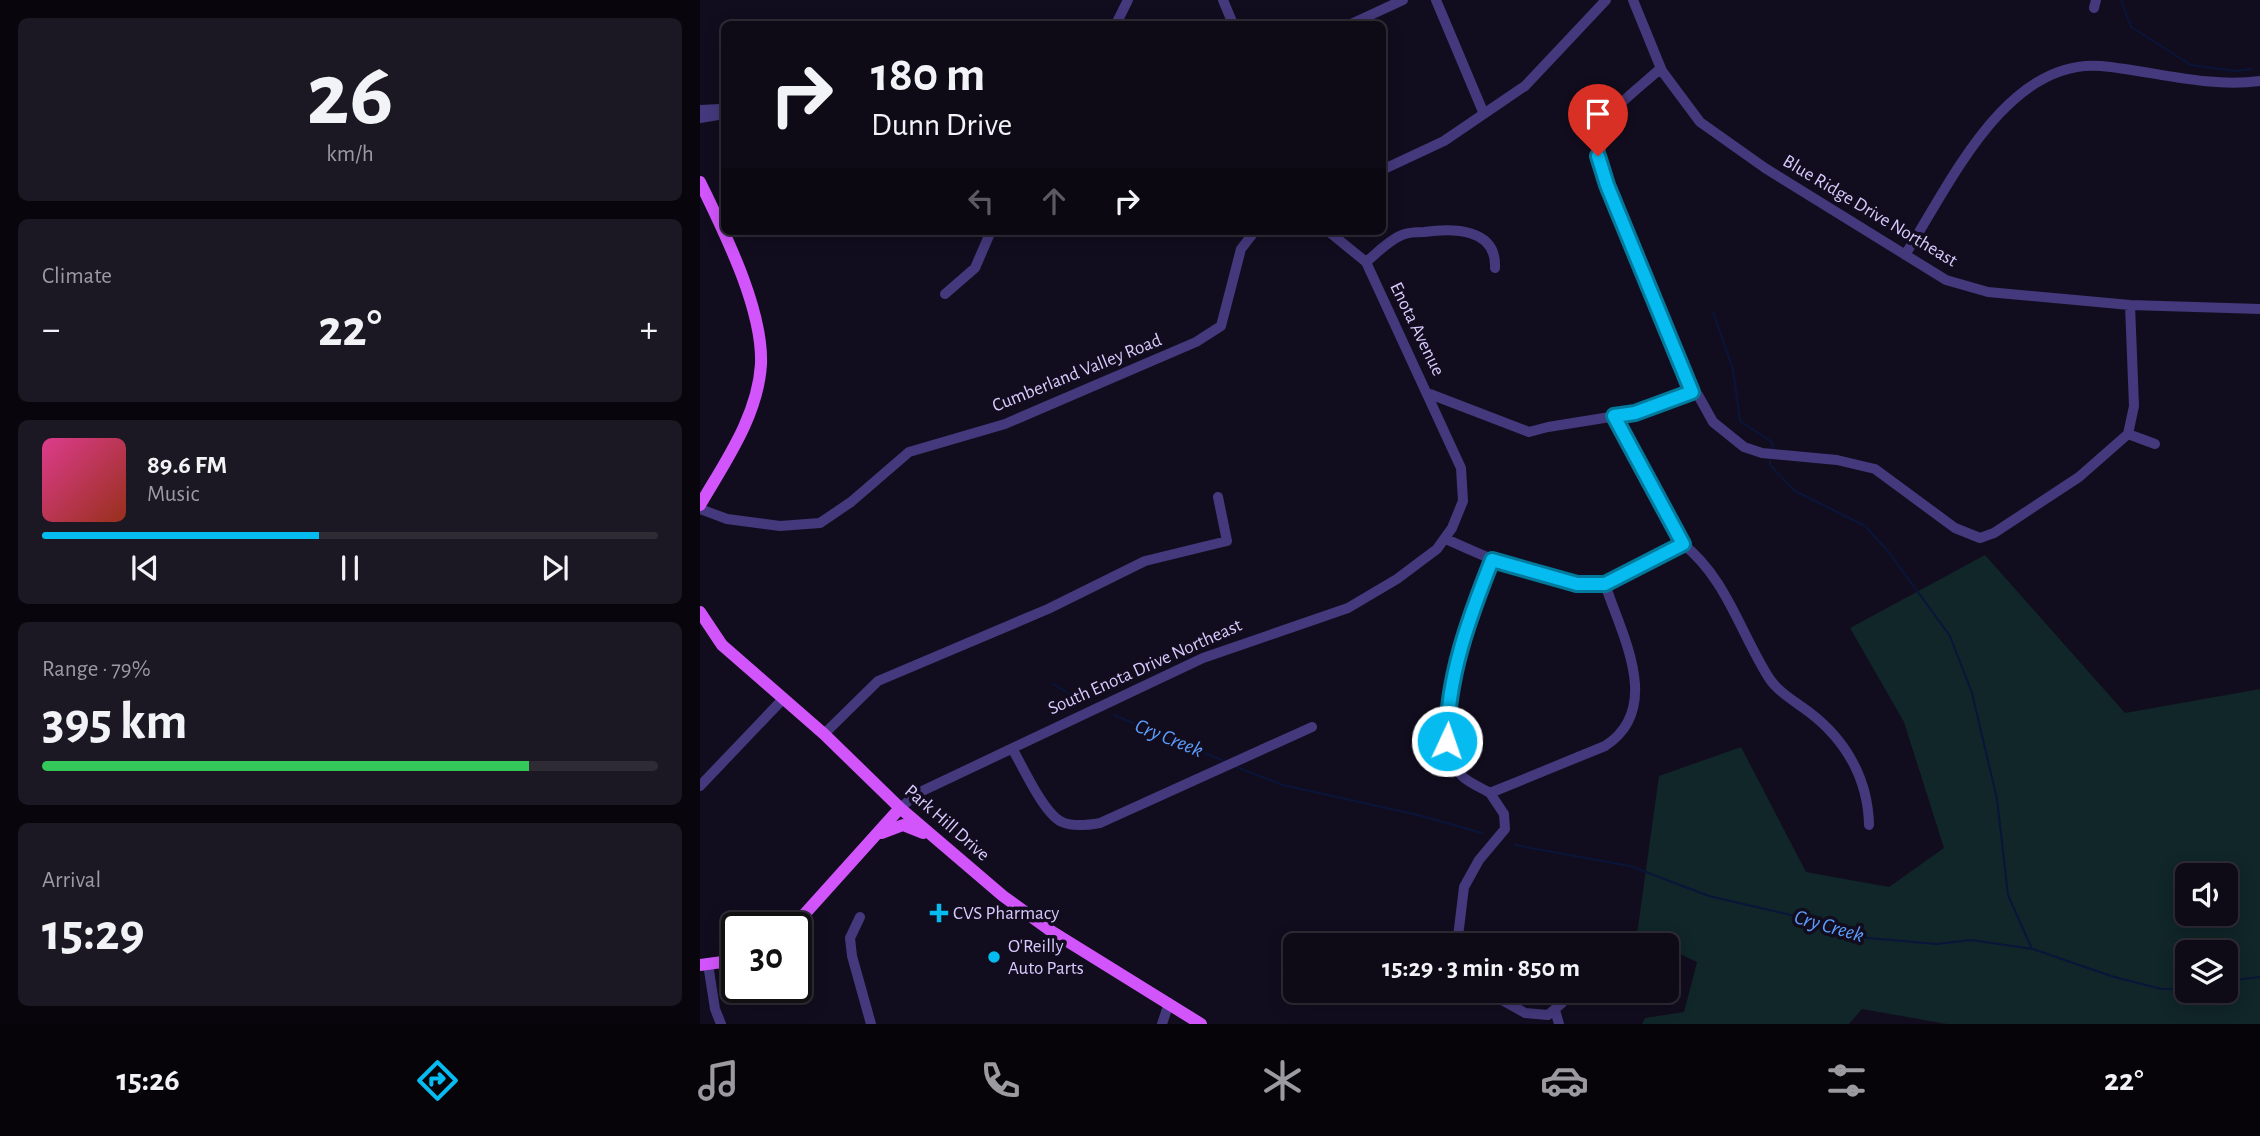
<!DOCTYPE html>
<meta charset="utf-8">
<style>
:root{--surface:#0e0a16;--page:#1c1823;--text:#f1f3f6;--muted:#9b9aa1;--line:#2e2b35;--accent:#05bbf0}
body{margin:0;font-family:"Alegreya Sans",sans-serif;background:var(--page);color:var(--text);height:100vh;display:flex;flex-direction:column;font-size:26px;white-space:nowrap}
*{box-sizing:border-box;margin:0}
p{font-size:23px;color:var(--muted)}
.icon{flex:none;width:38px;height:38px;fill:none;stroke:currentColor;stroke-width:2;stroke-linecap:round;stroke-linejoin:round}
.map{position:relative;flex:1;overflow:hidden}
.sheet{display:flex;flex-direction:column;gap:18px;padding:18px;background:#08060c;width:700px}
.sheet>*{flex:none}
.banner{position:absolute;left:21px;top:21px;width:665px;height:214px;border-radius:10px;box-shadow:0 4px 18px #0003,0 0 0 2px var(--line);background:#0e0a16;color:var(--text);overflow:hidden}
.fabs{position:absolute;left:1475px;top:863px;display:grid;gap:14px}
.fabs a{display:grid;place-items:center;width:63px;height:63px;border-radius:10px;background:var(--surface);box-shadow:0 4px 18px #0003,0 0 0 2px var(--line);font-size:35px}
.speed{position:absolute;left:21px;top:912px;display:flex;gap:14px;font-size:35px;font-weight:700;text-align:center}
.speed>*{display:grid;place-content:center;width:91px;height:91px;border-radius:50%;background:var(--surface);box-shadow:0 4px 18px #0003,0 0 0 2px var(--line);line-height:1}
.speed .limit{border:4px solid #111;border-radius:10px;background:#fff;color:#111}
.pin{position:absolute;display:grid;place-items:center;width:60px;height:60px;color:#fff;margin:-72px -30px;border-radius:50% 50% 50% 0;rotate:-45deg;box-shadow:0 0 7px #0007}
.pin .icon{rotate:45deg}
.me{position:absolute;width:77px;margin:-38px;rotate:3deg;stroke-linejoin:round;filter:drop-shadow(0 0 5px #0008)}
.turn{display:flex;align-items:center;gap:24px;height:147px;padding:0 35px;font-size:32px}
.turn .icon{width:91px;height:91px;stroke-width:2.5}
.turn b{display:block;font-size:49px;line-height:60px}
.lanes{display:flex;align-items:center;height:66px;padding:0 35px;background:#0003;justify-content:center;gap:35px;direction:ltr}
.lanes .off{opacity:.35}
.big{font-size:52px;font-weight:600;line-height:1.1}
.sheet .card{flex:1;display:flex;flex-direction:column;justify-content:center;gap:10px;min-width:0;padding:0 24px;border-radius:10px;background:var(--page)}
.sheet .dial{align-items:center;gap:0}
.dial b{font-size:91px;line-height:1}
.song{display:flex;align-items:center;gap:21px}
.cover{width:84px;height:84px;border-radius:10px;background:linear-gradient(135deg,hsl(330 70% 55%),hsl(10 70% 35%))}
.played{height:7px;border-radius:4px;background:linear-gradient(90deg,var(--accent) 45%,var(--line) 45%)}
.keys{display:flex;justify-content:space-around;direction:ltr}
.heat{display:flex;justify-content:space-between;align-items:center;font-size:38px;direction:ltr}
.charge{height:10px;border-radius:5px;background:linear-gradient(90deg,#34c759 79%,var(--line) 0)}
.trip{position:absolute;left:583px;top:933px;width:396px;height:70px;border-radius:10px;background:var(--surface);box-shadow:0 4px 18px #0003,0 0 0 2px var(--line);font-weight:600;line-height:70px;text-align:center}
.menu{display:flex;height:112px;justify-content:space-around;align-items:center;background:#060409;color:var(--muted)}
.menu .icon{width:49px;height:49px}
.menu .active{color:var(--accent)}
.menu b{font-size:32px;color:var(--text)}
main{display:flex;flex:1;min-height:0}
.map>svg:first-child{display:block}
.green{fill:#102628;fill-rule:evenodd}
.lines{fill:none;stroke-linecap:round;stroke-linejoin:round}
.stream{stroke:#0a153a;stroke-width:2}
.minor{stroke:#44397c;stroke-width:10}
.major{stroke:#d255fb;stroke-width:12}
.route-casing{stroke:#037a9c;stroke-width:18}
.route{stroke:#05bbf0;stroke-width:12}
.poi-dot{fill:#05bbf0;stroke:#120d1e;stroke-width:2.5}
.labels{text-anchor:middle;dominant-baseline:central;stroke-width:7;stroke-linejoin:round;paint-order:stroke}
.street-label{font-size:19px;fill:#d7cbfe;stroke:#120d1e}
.poi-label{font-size:19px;fill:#d7cbfe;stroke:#120d1e;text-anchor:start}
.water-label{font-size:21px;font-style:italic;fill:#5c9dfb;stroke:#120d1e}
</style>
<main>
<section class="sheet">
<div class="card dial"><b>26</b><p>km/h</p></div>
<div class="card"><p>Climate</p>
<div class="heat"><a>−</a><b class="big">22°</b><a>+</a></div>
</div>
<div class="card">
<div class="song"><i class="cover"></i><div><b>89.6 FM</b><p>Music</p></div></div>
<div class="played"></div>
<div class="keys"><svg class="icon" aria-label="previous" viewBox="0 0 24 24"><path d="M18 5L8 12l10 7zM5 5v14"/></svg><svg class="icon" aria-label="pause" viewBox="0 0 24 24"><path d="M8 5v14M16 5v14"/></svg><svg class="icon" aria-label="next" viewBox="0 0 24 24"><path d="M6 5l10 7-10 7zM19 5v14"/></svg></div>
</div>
<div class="card"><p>Range · 79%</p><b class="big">395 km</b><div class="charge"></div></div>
<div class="card"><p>Arrival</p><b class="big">15:29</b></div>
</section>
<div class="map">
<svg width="1560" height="1024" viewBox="0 0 1560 1024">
<rect width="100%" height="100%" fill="#120d1e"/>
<path class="green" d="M1285 555 1425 713 1560 689V1024H1247L1162 1009 1149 1024H942L945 1018 984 1012 997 962 937 934 959 776 1041 747 1106 872 1189 887 1244 848 1204 722 1150 628ZM1488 875H1526V914H1488ZM1488 952H1526V990H1488Z"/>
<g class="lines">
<path class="stream" d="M1421 0 1431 27 1491 65 1536 71 1552 69
M1013 312 1033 369 1040 421 1072 442 1073 448
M1070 460V465L1095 491 1165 526 1188 551 1250 636 1272 693 1297 799 1308 895 1331 947
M353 684 380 700
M414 715 524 761
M536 767 583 785 718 815 782 833
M815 845 930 866 1009 896 1108 919 1157 937 1237 944 1271 940 1333 949 1411 976 1461 989H1488
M1526 981 1560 977"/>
<path class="minor" d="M523 0 533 24
M736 0 784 114
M933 0 962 71 1000 122 1065 168 1246 280 1288 292 1430 305 1560 309
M1394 8 1396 0
M416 24 428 0
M651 24 703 0
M961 68C917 108 887 119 907 185L992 392 998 395 1013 422 1044 447 1062 453 1137 460 1175 469 1255 528 1280 538 1294 533 1379 477 1428 434
M0 110 20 109
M0 118 24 114
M682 170 744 141 825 86 906 0
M1205 255C1249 186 1306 58 1401 66 1454 71 1506 88 1560 81
M666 262C677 253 689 240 702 235 708 232 717 232 724 232 753 228 797 228 795 268
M245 294 275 268 291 231
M1430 305 1434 406 1428 434 1455 444
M730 394 829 432 848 427 935 413 992 392
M914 416 983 544C1026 578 1040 632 1069 678 1078 692 1096 702 1109 712 1146 740 1168 779 1169 825
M0 509 27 519 80 526 120 523 151 502 209 452 305 424 496 342 521 326 541 249 555 231
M746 539C781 555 868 595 905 584 932 576 958 557 983 544
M792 560C772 609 721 730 762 776 769 783 782 788 790 793L905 746C964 708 921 634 905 584
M124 734 178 681 348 609 445 561 527 541 518 497
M313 750C323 767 344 814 362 822 373 827 389 825 400 823L612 727
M0 786 82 700
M200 808 218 793 503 658 648 608 697 579 737 549 752 528 763 501 761 468 666 262 628 231
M160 917 150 938 152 956 171 1024
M757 945 764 887 779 860 805 829 804 814 790 793
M879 945 880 942
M8 964 15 1009 21 1024
M784 990 825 1013 848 1015 862 1003 869 990
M855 1010 859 1024
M462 1024 469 1003"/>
<path class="major" d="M0 182C24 232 63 308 61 364 58 416 25 462 0 505
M0 612 22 645 124 734 200 808 303 896 351 931 501 1024
M182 833 203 825 223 833
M92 928 200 808
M0 965 37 960"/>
</g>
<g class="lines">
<defs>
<path id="route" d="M747 741C747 677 769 618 792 560L877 584H905L983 544 914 416 935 413 992 392 907 185 898 156"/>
</defs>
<use href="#route" class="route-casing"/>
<use href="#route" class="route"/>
</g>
<g class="poi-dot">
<path d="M235.5 902.5h7v7h7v7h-7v7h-7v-7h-7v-7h7z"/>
<circle cx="294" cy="957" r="7"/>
</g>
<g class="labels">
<g class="street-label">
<text transform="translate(1170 211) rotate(31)">Blue Ridge Drive Northeast</text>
<text transform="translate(717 329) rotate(64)">Enota Avenue</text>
<text transform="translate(377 373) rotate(-22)">Cumberland Valley Road</text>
<text transform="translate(445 667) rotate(-24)">South Enota Drive Northeast</text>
<text transform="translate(247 823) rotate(41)">Park Hill Drive</text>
</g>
<g class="poi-label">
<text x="253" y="913">CVS Pharmacy</text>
<text x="308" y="946">O'Reilly<tspan x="308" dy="22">Auto Parts</tspan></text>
</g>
<g class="water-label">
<text transform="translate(469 738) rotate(22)">Cry Creek</text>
<text transform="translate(1129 926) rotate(16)">Cry Creek</text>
</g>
</g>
</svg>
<div class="fabs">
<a><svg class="icon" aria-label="sound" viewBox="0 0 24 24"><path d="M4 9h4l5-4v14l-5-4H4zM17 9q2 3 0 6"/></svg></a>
<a><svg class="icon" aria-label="layers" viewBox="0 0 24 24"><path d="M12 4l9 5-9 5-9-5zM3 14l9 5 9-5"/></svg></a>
</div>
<div class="speed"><div class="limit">30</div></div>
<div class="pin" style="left:898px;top:156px;background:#d93025"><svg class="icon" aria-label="arrive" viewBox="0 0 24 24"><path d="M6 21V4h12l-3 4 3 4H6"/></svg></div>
<svg class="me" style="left:747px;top:741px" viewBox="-20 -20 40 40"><circle r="17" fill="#05bbf0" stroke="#fff" stroke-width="3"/><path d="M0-11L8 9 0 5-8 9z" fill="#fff"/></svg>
<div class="trip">15:29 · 3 min · 850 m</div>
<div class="banner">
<div class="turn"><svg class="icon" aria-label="right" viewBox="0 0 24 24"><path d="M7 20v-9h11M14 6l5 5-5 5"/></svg><div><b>180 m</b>Dunn Drive</div></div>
<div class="lanes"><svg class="icon off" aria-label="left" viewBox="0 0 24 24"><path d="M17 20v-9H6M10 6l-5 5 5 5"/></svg><svg class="icon off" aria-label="ahead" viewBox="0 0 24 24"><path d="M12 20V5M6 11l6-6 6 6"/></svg><svg class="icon" aria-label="right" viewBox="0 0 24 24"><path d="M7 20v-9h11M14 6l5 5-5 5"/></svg></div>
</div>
</div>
</main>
<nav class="menu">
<b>15:26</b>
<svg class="icon active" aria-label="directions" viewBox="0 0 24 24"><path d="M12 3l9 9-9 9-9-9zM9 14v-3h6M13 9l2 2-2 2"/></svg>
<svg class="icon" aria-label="music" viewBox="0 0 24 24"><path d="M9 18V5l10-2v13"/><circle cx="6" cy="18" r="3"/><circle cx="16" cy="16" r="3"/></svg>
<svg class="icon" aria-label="phone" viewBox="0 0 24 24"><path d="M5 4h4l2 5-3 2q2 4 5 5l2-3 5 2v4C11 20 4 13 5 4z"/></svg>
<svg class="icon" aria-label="climate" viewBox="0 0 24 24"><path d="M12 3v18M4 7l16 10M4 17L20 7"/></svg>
<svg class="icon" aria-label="car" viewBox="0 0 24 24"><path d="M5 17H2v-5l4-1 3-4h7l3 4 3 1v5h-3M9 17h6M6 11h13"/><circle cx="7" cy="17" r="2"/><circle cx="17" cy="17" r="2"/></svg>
<svg class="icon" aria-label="filters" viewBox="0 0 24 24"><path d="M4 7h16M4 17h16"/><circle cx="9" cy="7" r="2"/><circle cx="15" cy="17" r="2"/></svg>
<b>22°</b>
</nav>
